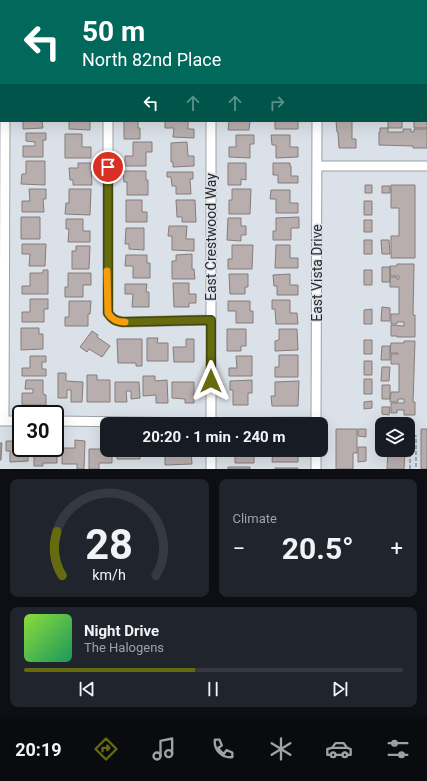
<!DOCTYPE html>
<meta charset="utf-8">
<style>
:root{--surface:#171b24;--page:#20242c;--text:#f1f3f6;--muted:#9ea1a6;--line:#363941;--accent:#656b0e}
body{margin:0;font-family:Roboto,sans-serif;background:var(--page);color:var(--text);height:100vh;display:flex;flex-direction:column;font-size:15px;white-space:nowrap}
*{box-sizing:border-box;margin:0}
p{font-size:13px;color:var(--muted)}
.icon{flex:none;width:22px;height:22px;fill:none;stroke:currentColor;stroke-width:2;stroke-linecap:round;stroke-linejoin:round}
.map{position:relative;height:469px;overflow:hidden}
.side{display:flex;flex-direction:column;gap:10px;padding:10px;background:#0d0f14;flex:1}
.side>*{flex:none}
.banner{position:absolute;left:0px;top:0px;width:427px;height:122px;box-shadow:0 4px 16px #0002;background:#00695c;color:#fff;overflow:hidden}
.tools{position:absolute;left:375px;top:417px;display:grid;gap:8px}
.tools a{display:grid;place-items:center;width:40px;height:40px;border-radius:8px;background:var(--surface);box-shadow:0 4px 16px #0002;font-size:20px}
.speed{position:absolute;left:12px;top:405px;display:flex;gap:8px;font-size:20px;font-weight:700;text-align:center}
.speed>*{display:grid;place-content:center;width:52px;height:52px;border-radius:50%;background:var(--surface);box-shadow:0 4px 16px #0002;line-height:1}
.speed .limit{border:2px solid #111;border-radius:6px;background:#fff;color:#111}
.pin{position:absolute;display:grid;place-items:center;width:34px;height:34px;color:#fff;margin:-17px;border:2px solid #fff;border-radius:50%;box-shadow:0 1px 4px #0007}
.me{position:absolute;width:44px;margin:-22px;rotate:0deg;stroke-linejoin:round;filter:drop-shadow(0 0 3px #0008)}
.turn{display:flex;align-items:center;gap:14px;height:84px;padding:0 16px;font-size:18px}
.turn .icon{width:52px;height:52px;stroke-width:2.5}
.turn b{display:block;font-size:28px;line-height:34px}
.lanes{display:flex;align-items:center;height:38px;padding:0 16px;background:#0003;justify-content:center;gap:20px;direction:ltr}
.lanes .off{opacity:.35}
.big{font-size:30px;font-weight:700;line-height:1.1}
.side .card{flex:1;display:flex;flex-direction:column;justify-content:center;gap:6px;min-width:0;padding:0 14px;border-radius:8px;background:var(--page)}
.side .dial{align-items:center;gap:0}
.dial svg{height:104px;overflow:visible;fill:none;stroke:var(--line);stroke-width:7;stroke-linecap:round;text-anchor:middle}
.dial text{fill:var(--text);stroke:none}
.song{display:flex;align-items:center;gap:12px}
.cover{width:48px;height:48px;border-radius:6px;background:linear-gradient(135deg,hsl(90 70% 55%),hsl(150 70% 35%))}
.played{height:4px;border-radius:2px;background:linear-gradient(90deg,var(--accent) 45%,var(--line) 45%)}
.keys{display:flex;justify-content:space-around;direction:ltr}
.heat{display:flex;justify-content:space-between;align-items:center;font-size:22px;direction:ltr}
.side .tiles{flex:1;display:grid;gap:10px;grid-template-columns:1fr 1fr}
.card:last-child{grid-column:span 2}
.trip{position:absolute;left:100px;top:417px;width:228px;height:40px;border-radius:8px;background:var(--surface);box-shadow:0 4px 16px #0002;font-weight:700;line-height:40px;text-align:center}
.tabs{display:flex;height:64px;justify-content:space-around;align-items:center;background:#090b0e;color:var(--muted)}
.tabs .icon{width:28px;height:28px}
.tabs .current{color:var(--accent)}
.tabs b{font-size:18px;color:var(--text)}
.map>svg:first-child{display:block}
.building{fill:#b8aead;stroke:#857c7b}
.lines{fill:none;stroke-linecap:round;stroke-linejoin:round}
.minor-casing{stroke:#9ca1a7;stroke-width:11}
.path{stroke:#8f9499;stroke-width:1.5;stroke-dasharray:4 2;stroke-linecap:butt}
.minor{stroke:#fff;stroke-width:9}
.route-casing{stroke:#424609;stroke-width:10}
.route{stroke:#656b0e;stroke-width:7}
.slow{stroke:#f59e0b;stroke-width:7}
.labels{text-anchor:middle;dominant-baseline:central;stroke-width:3;stroke-linejoin:round;paint-order:stroke}
.street-label{font-size:14px;fill:#26282b;stroke:#dbe1e8}
</style>
<div class="map">
<svg width="427" height="469" viewBox="0 0 427 469">
<rect width="100%" height="100%" fill="#dbe1e8"/>
<path class="building" d="M426 5H427V37H426Z
M23 121H42L43 128 23 129Z
M69 121H90V130L69 129Z
M124 121H138V128H140V139H124Z
M165 121H188V129H194V138L173 137 174 128H165Z
M229 121H250L249 130H228Z
M275 121H298V129H275Z
M336 121H352V139H356V148H339L338 132H337Z
M388 121H402V128H388Z
M414 121H427V128H414Z
M380 128H388V132H403V129H411V132H414V129H427V148H413V146L379 145V132H380Z
M26 133H46V140H43V157H23V146H35V142L26 141Z
M65 134H82V147H91V158H65Z
M236 135H254V144H250V158L229 157V147H236Z
M271 135H290V147H298V157L276 158V145H272Z
M133 142H152V152H146V166H125V156H133Z
M187 142 188 156H194V166L173 167V162H171V143Z
M26 161H45V185L21 184 22 174H26Z
M78 163H91L92 185H73V180H70L69 168H78Z
M228 163H246V180L241 179V185H228Z
M273 163H290V166H291V176H298V183H278V175H273Z
M123 171H146V180H148V195H127V182H124Z
M167 172H193V179H190L191 194H176V186H172L171 177H167Z
M365 185H372V193H365Z
M391 185H415V258H391V236H399V208H391Z
M382 186H390V193H382Z
M29 189H46V199H43L44 212H22V201H30Z
M69 189H91L90 215 65 214 66 203H69Z
M232 189H251L250 214H229V200H232Z
M271 190H290V203H298V213H276V199H270Z
M126 200H142V212H147V222H126Z
M176 200H195L196 222H182V217H177Z
M364 201H372V215H364Z
M21 217H40V239H21Z
M299 217V228H291V240H273V231H276V218Z
M228 218H241V226H246V235H241V241L227 240Z
M66 219H83V231H90V242H68L69 229H66Z
M364 220H372V232H364Z
M169 226H187L186 239H194V251L172 250V236H168Z
M126 228H144V250L129 249V244H125Z
M364 240H372V254H364Z
M381 240H389L390 254H382Z
M22 244H46L45 266H29L30 254H22Z
M232 245H253L252 269H228V259H232Z
M276 245H290V258H298V268H275Z
M76 246H90L89 269H72V251H76Z
M192 254V269H194L195 279H172V261H176V255Z
M126 255H147V263H150V278H133V266H125Z
M397 264H414L413 315H415V337H397V336H391V325L404 326V322H397V324H391V314H399V287H390V277H397V279H399V276H390V266H397Z
M382 267H390V282H382Z
M43 270H48V294H22V286H30V273H43Z
M364 270H372V285H364Z
M68 273H91V285H83V297H65V287H68Z
M229 274H248V287H245V294H230Z
M290 274V285H298V295H277V286H274L273 275Z
M173 283H189V294H196V303H189V307H174Z
M125 284H147L146 292H149V307H132L133 294H125Z
M30 299H48V309H44V322H22V312H30Z
M272 300H290V313H297L298 324H276L275 309H272Z
M69 301H91L90 314H88V326H65V317H69Z
M228 301H250V311H253V323H236V311H228Z
M382 307 390 308V321H381Z
M372 309V324H364V310Z
M21 328H39V334H43V349L21 350Z
M227 329H246V346H241V351H227Z
M279 329H297L298 350 275 351V341L279 340Z
M92 331 98 335 97 337 110 346 102 357 89 349 87 352 80 347Z
M147 338H158L157 343H168V361H147Z
M117 339H142V366H136V363H118Z
M186 339H194V362H174L173 347H186Z
M364 340H372V354H364Z
M404 341H415L413 402H415V415H404V410H397V413H391V403H404V399H398V402H390L391 392H399V364H391V354H398V353H390L391 343H404Z
M382 346H390V360H381Z
M279 355H298V377H275V367H279Z
M30 356H46V362H42V369H46V376H22V368H30Z
M236 356H252V376H229V368H237Z
M364 361H372V375H364Z
M382 367H390L389 381H381Z
M58 373H66V381L83 382 82 402H71V390H67V398H58Z
M87 375H97V380H110V402H87Z
M143 376H155V381L167 380 168 403H156V395L143 396Z
M364 379H372V394H364Z
M26 380H43V394L46 395V405H22V393H33V389H25Z
M252 380V393H248V405H233V390H230V381Z
M299 381 298 406H272L271 396H275V382Z
M115 382H139L140 398 131 399V391H126L127 402H115Z
M172 382H194V403H185V399L172 398Z
M382 385H390V399H382Z
M372 401V408L364 409V402Z
M382 407H390L389 415 382 414Z
M336 429H357V453H353V469H336Z
M358 429H366V437L358 436Z
M421 429H427V469H421Z
M75 440 85 441 84 469H77V464H62V448H75Z
M6 441H21V448H28V461L10 462V451H6Z
M55 441H57V463H43V466H34V449L55 448Z
M107 441V450H112V463H99V469H89V449H102L101 442Z
M0 443H2L1 460H0Z
M358 447H366V461L358 462Z
M117 450H140V459H117Z
M173 450H191L192 464 165 465V455H173Z
M229 450H251V453H254V463H235V451Z
M273 450H290V452H298V462H272Z
M388 450H405L404 469H387Z
M228 467H250V469H228Z
M275 468H298V469H275Z"/>
<g class="lines">
<defs>
<path id="minor" d="M5 0V1
M317 1V0
M108 121V313C112 319 115 321 123 322L211 320
M317 166H427
M0 421H21
M4 421 5 121
M55 421 211 423 316 422
M211 424V121
M316 424 317 121
M316 450V469
M211 469V450"/>
</defs>
<use href="#minor" class="minor-casing"/>
<path class="path" d="M410 469V436H416V469"/>
<use href="#minor" class="minor"/>
</g>
<g class="lines">
<defs>
<path id="route" d="M108 167V313C112 319 115 321 123 322L211 320V381"/>
</defs>
<use href="#route" class="route-casing"/>
<use href="#route" class="route"/>
<path class="slow" d="M107 271 108 313C112 320 117 322 125 322"/>
</g>
<g class="labels">
<g class="street-label">
<text transform="translate(211 237) rotate(-90)">East Crestwood Way</text>
<text transform="translate(317 273) rotate(-90)">East Vista Drive</text>
</g>
</g>
</svg>
<div class="tools">
<a><svg class="icon" aria-label="layers" viewBox="0 0 24 24"><path d="M12 4l9 5-9 5-9-5zM3 14l9 5 9-5"/></svg></a>
</div>
<div class="speed"><div class="limit">30</div></div>
<div class="pin" style="left:108px;top:167px;background:#d93025"><svg class="icon" aria-label="arrive" viewBox="0 0 24 24"><path d="M6 21V4h12l-3 4 3 4H6"/></svg></div>
<svg class="me" style="left:211px;top:381px" viewBox="-20 -20 40 40"><path d="M0-17L14 15 0 8-14 15z" fill="#656b0e" stroke="#fff" stroke-width="4"/></svg>
<div class="trip">20:20 · 1 min · 240 m</div>
<div class="banner">
<div class="turn"><svg class="icon" aria-label="left" viewBox="0 0 24 24"><path d="M17 20v-9H6M10 6l-5 5 5 5"/></svg><div><b>50 m</b>North 82nd Place</div></div>
<div class="lanes"><svg class="icon" aria-label="left" viewBox="0 0 24 24"><path d="M17 20v-9H6M10 6l-5 5 5 5"/></svg><svg class="icon off" aria-label="ahead" viewBox="0 0 24 24"><path d="M12 20V5M6 11l6-6 6 6"/></svg><svg class="icon off" aria-label="ahead" viewBox="0 0 24 24"><path d="M12 20V5M6 11l6-6 6 6"/></svg><svg class="icon off" aria-label="right" viewBox="0 0 24 24"><path d="M7 20v-9h11M14 6l5 5-5 5"/></svg></div>
</div>
</div>
<section class="side">
<div class="tiles">
<div class="card dial"><svg viewBox="0 0 100 80">
<path d="M14 69A42 42 0 1 1 86 69"/>
<path d="M14 69A42 42 0 0 1 10 35" stroke="#656b0e"/>
<text x="50" y="56" font-size="32" font-weight="700">28</text>
<text x="50" y="72" font-size="11">km/h</text>
</svg></div>
<div class="card"><p>Climate</p>
<div class="heat"><a>−</a><b class="big">20.5°</b><a>+</a></div>
</div>
<div class="card">
<div class="song"><i class="cover"></i><div><b>Night Drive</b><p>The Halogens</p></div></div>
<div class="played"></div>
<div class="keys"><svg class="icon" aria-label="previous" viewBox="0 0 24 24"><path d="M18 5L8 12l10 7zM5 5v14"/></svg><svg class="icon" aria-label="pause" viewBox="0 0 24 24"><path d="M8 5v14M16 5v14"/></svg><svg class="icon" aria-label="next" viewBox="0 0 24 24"><path d="M6 5l10 7-10 7zM19 5v14"/></svg></div>
</div>
</div>
</section>
<nav class="tabs">
<b>20:19</b>
<svg class="icon current" aria-label="directions" viewBox="0 0 24 24"><path d="M12 3l9 9-9 9-9-9zM9 14v-3h6M13 9l2 2-2 2"/></svg>
<svg class="icon" aria-label="music" viewBox="0 0 24 24"><path d="M9 18V5l10-2v13"/><circle cx="6" cy="18" r="3"/><circle cx="16" cy="16" r="3"/></svg>
<svg class="icon" aria-label="phone" viewBox="0 0 24 24"><path d="M5 4h4l2 5-3 2q2 4 5 5l2-3 5 2v4C11 20 4 13 5 4z"/></svg>
<svg class="icon" aria-label="climate" viewBox="0 0 24 24"><path d="M12 3v18M4 7l16 10M4 17L20 7"/></svg>
<svg class="icon" aria-label="car" viewBox="0 0 24 24"><path d="M5 17H2v-5l4-1 3-4h7l3 4 3 1v5h-3M9 17h6M6 11h13"/><circle cx="7" cy="17" r="2"/><circle cx="17" cy="17" r="2"/></svg>
<svg class="icon" aria-label="filters" viewBox="0 0 24 24"><path d="M4 7h16M4 17h16"/><circle cx="9" cy="7" r="2"/><circle cx="15" cy="17" r="2"/></svg>
</nav>
